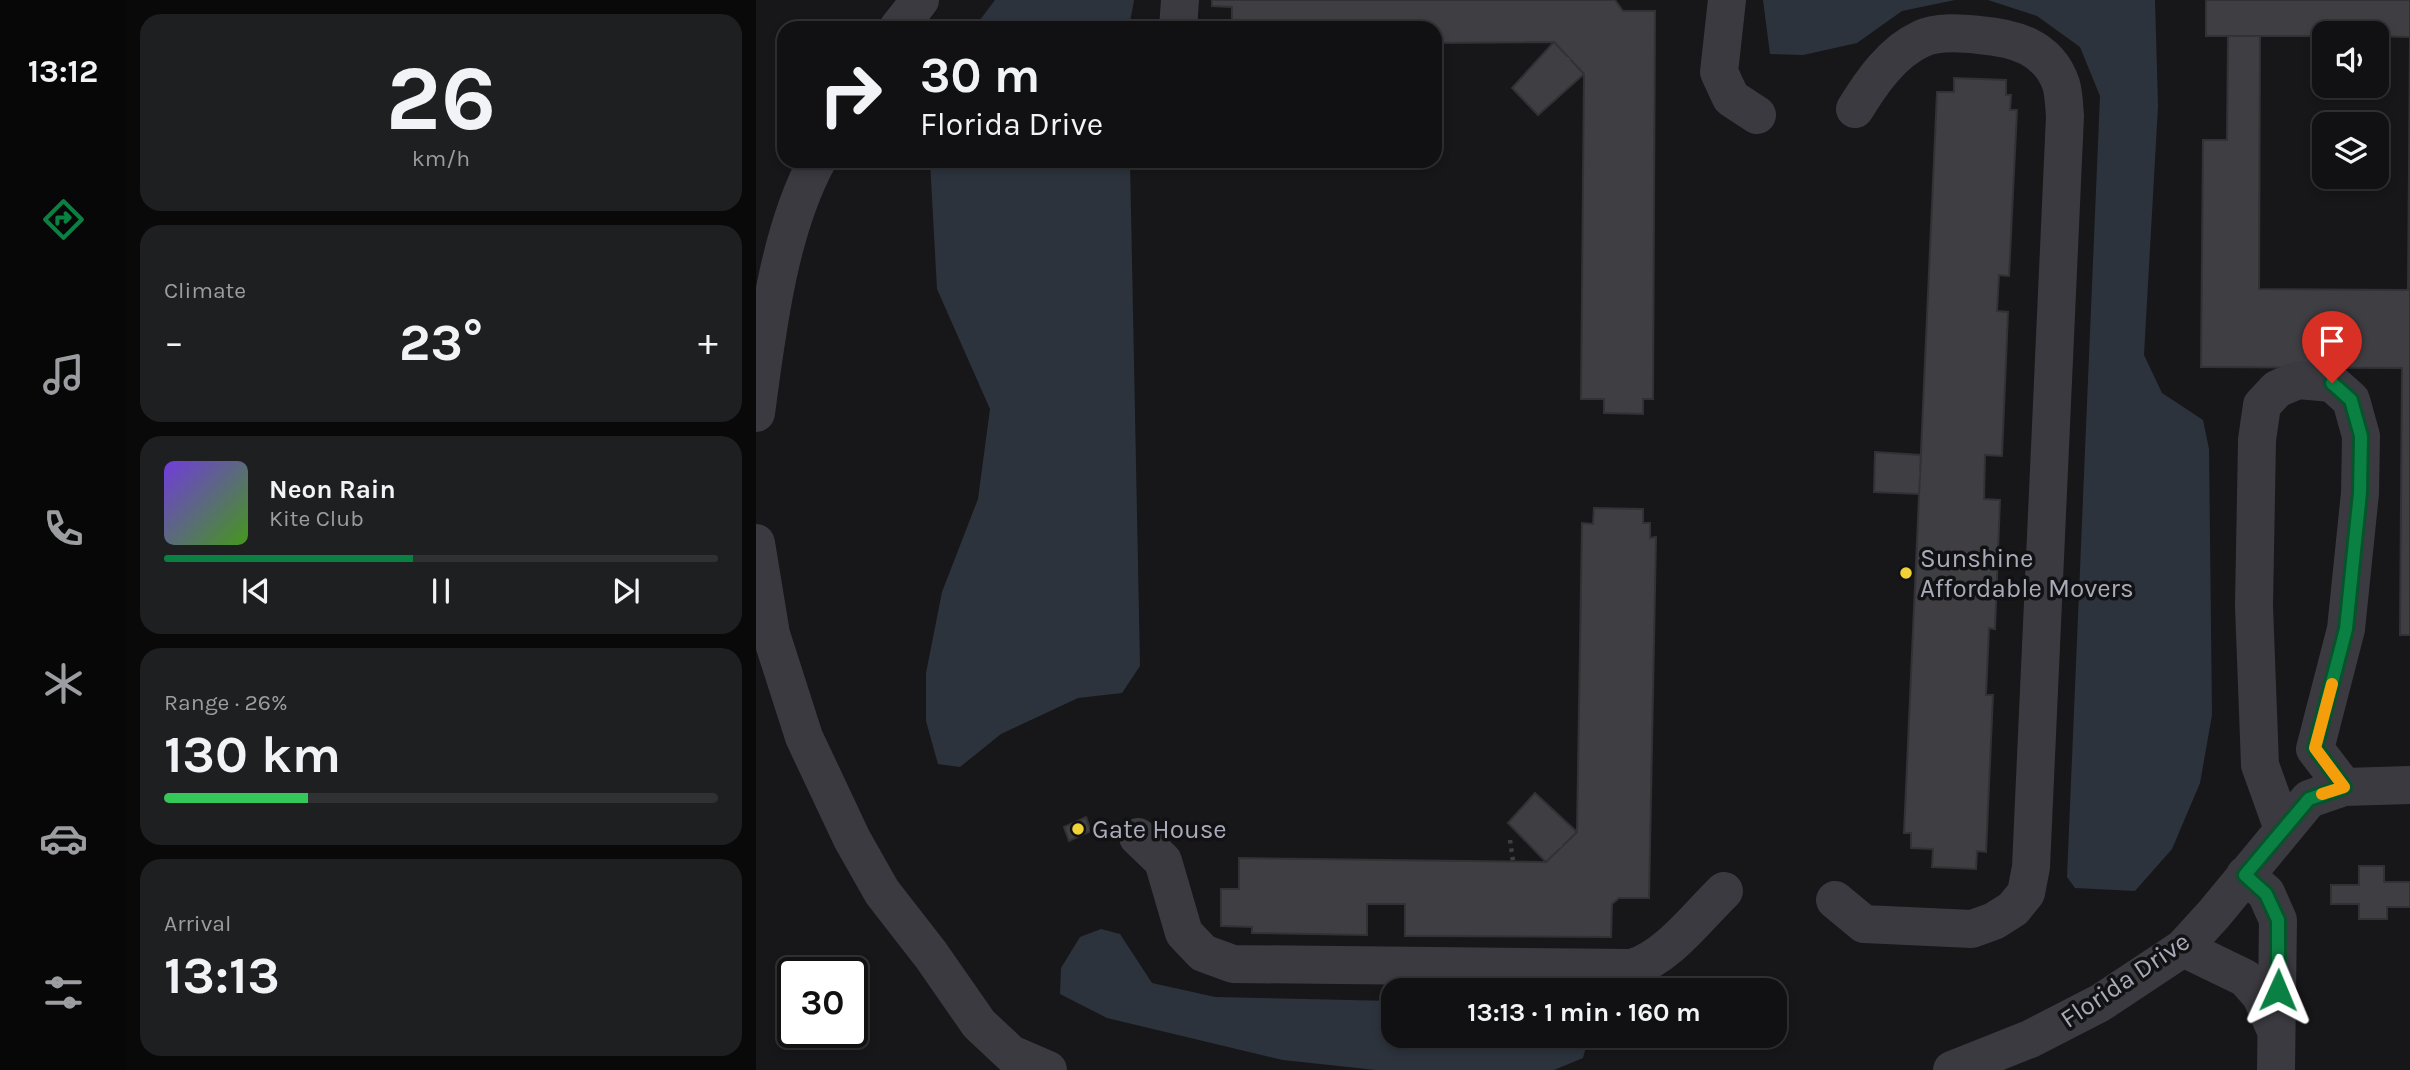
<!DOCTYPE html>
<meta charset="utf-8">
<style>
:root{--surface:#111113;--page:#1e1f21;--text:#f1f3f6;--muted:#9c9da0;--line:#303133;--accent:#0b8043}
body{margin:0;font-family:Karla,sans-serif;background:var(--page);color:var(--text);height:100vh;display:flex;flex-direction:column;font-size:26px;white-space:nowrap}
*{box-sizing:border-box;margin:0}
p{font-size:23px;color:var(--muted)}
.icon{flex:none;width:38px;height:38px;fill:none;stroke:currentColor;stroke-width:2;stroke-linecap:round;stroke-linejoin:round}
.map{position:relative;flex:1;overflow:hidden}
.side{display:flex;flex-direction:column;gap:14px;padding:14px;background:#09090a;width:630px}
.side>*{flex:none}
.banner{position:absolute;left:21px;top:21px;width:665px;height:147px;border-radius:21px;box-shadow:0 4px 10px #0003,0 0 0 2px var(--line);background:#111113;color:var(--text);overflow:hidden}
.tools{position:absolute;left:1556px;top:21px;display:grid;gap:14px}
.tools a{display:grid;place-items:center;width:77px;height:77px;border-radius:14px;background:var(--surface);box-shadow:0 4px 10px #0003,0 0 0 2px var(--line);font-size:35px}
.speed{position:absolute;left:21px;top:957px;display:flex;gap:14px;font-size:35px;font-weight:700;text-align:center}
.speed>*{display:grid;place-content:center;width:91px;height:91px;border-radius:50%;background:var(--surface);box-shadow:0 4px 10px #0003,0 0 0 2px var(--line);line-height:1}
.speed .limit{border:4px solid #111;border-radius:10px;background:#fff;color:#111}
.pin{position:absolute;display:grid;place-items:center;width:60px;height:60px;color:#fff;margin:-72px -30px;border-radius:50% 50% 50% 0;rotate:-45deg;box-shadow:0 0 7px #0007}
.pin .icon{rotate:45deg}
.me{position:absolute;width:77px;margin:-38px;rotate:1deg;stroke-linejoin:round;filter:drop-shadow(0 0 5px #0008)}
.turn{display:flex;align-items:center;gap:24px;height:147px;padding:0 28px;font-size:32px}
.turn .icon{width:91px;height:91px;stroke-width:2.5}
.turn b{display:block;font-size:49px;line-height:60px}
.big{font-size:52px;font-weight:700;line-height:1.1}
.side .card{flex:1;display:flex;flex-direction:column;justify-content:center;gap:10px;min-width:0;padding:0 24px;border-radius:21px;background:var(--page)}
.side .dial{align-items:center;gap:0}
.dial b{font-size:91px;line-height:1}
.song{display:flex;align-items:center;gap:21px}
.cover{width:84px;height:84px;border-radius:10px;background:linear-gradient(135deg,hsl(260 70% 55%),hsl(100 70% 35%))}
.played{height:7px;border-radius:4px;background:linear-gradient(90deg,var(--accent) 45%,var(--line) 45%)}
.keys{display:flex;justify-content:space-around;direction:ltr}
.heat{display:flex;justify-content:space-between;align-items:center;font-size:38px;direction:ltr}
.charge{height:10px;border-radius:5px;background:linear-gradient(90deg,#34c759 26%,var(--line) 0)}
.trip{position:absolute;left:625px;top:978px;width:406px;height:70px;border-radius:21px;background:var(--surface);box-shadow:0 4px 10px #0003,0 0 0 2px var(--line);font-weight:700;line-height:70px;text-align:center}
main{display:flex;flex:1;min-height:0}
.tab-bar{display:flex;flex-direction:column;width:126px;justify-content:space-around;align-items:center;background:#070708;color:var(--muted)}
.tab-bar .icon{width:49px;height:49px}
.tab-bar .current{color:var(--accent)}
.tab-bar b{font-size:32px;color:var(--text)}
.map>svg:first-child{display:block}
.water{fill:#2d333d}
.building{fill:#3f3f43;stroke:#323135;stroke-width:2}
.lines{fill:none;stroke-linecap:round;stroke-linejoin:round}
.path{stroke:#3e3f45;stroke-width:4.5;stroke-dasharray:3.5 5;stroke-linecap:butt}
.minor{stroke:#3a3a40;stroke-width:38}
.route-casing{stroke:#07532c;stroke-width:18}
.route{stroke:#0b8043;stroke-width:12}
.slow{stroke:#f59e0b;stroke-width:12}
.poi-dot{fill:#f1d337;stroke:#121214;stroke-width:2.5}
.labels{text-anchor:middle;dominant-baseline:central;stroke-width:7;stroke-linejoin:round;paint-order:stroke}
.poi-label{font-size:26px;fill:#a9abb9;stroke:#121214;text-anchor:start}
.street-label{font-size:26px;fill:#a9abb9;stroke:#121214}
</style>
<main>
<nav class="tab-bar">
<b>13:12</b>
<svg class="icon current" aria-label="directions" viewBox="0 0 24 24"><path d="M12 3l9 9-9 9-9-9zM9 14v-3h6M13 9l2 2-2 2"/></svg>
<svg class="icon" aria-label="music" viewBox="0 0 24 24"><path d="M9 18V5l10-2v13"/><circle cx="6" cy="18" r="3"/><circle cx="16" cy="16" r="3"/></svg>
<svg class="icon" aria-label="phone" viewBox="0 0 24 24"><path d="M5 4h4l2 5-3 2q2 4 5 5l2-3 5 2v4C11 20 4 13 5 4z"/></svg>
<svg class="icon" aria-label="climate" viewBox="0 0 24 24"><path d="M12 3v18M4 7l16 10M4 17L20 7"/></svg>
<svg class="icon" aria-label="car" viewBox="0 0 24 24"><path d="M5 17H2v-5l4-1 3-4h7l3 4 3 1v5h-3M9 17h6M6 11h13"/><circle cx="7" cy="17" r="2"/><circle cx="17" cy="17" r="2"/></svg>
<svg class="icon" aria-label="filters" viewBox="0 0 24 24"><path d="M4 7h16M4 17h16"/><circle cx="9" cy="7" r="2"/><circle cx="15" cy="17" r="2"/></svg>
</nav>
<section class="side">
<div class="card dial"><b>26</b><p>km/h</p></div>
<div class="card"><p>Climate</p>
<div class="heat"><a>−</a><b class="big">23°</b><a>+</a></div>
</div>
<div class="card">
<div class="song"><i class="cover"></i><div><b>Neon Rain</b><p>Kite Club</p></div></div>
<div class="played"></div>
<div class="keys"><svg class="icon" aria-label="previous" viewBox="0 0 24 24"><path d="M18 5L8 12l10 7zM5 5v14"/></svg><svg class="icon" aria-label="pause" viewBox="0 0 24 24"><path d="M8 5v14M16 5v14"/></svg><svg class="icon" aria-label="next" viewBox="0 0 24 24"><path d="M6 5l10 7-10 7zM19 5v14"/></svg></div>
</div>
<div class="card"><p>Range · 26%</p><b class="big">130 km</b><div class="charge"></div></div>
<div class="card"><p>Arrival</p><b class="big">13:13</b></div>
</section>
<div class="map">
<svg width="1654" height="1070" viewBox="0 0 1654 1070">
<rect width="100%" height="100%" fill="#171719"/>
<path class="water" d="M239 0H378L373 28H218Z
M1007 0H1199L1146 11 1101 43 1047 55 1014 54Z
M1232 0H1399L1402 106 1388 355 1406 393 1447 420 1453 449 1456 715 1444 783 1416 849 1379 891 1319 888 1311 877 1344 96 1324 47 1281 16Z
M174 161H374L384 666 366 693 322 698 245 734 204 767 182 764 170 721V673L186 592 222 499 234 409 181 289Z
M345 929 364 934 396 983 459 997 637 1001V1036H831L832 1039 827 1058 798 1070H620L527 1060 351 1018 304 994 305 968 324 937Z"/>
<path class="building" d="M456 0H859L867 11H899L897 399H887V414L848 413V399H825L828 74 798 42 679 43V28H476V7L456 6Z
M1450 0H1654V37L1620 36V33H1568V36H1450Z
M1472 36H1504L1503 289 1652 290 1654 37V635H1644L1646 368 1445 367 1447 140H1471Z
M798 42 828 74 782 115 756 88Z
M1198 78 1250 80V95H1255L1254 110H1261L1253 276 1243 275 1241 311 1252 312 1246 456 1229 455 1228 499 1244 500 1239 629 1233 628 1230 695H1237L1230 852 1221 851 1220 869 1176 867 1177 849 1155 848V833H1148L1181 92H1198Z
M1119 452 1165 455 1163 494 1118 492Z
M838 508 887 509V523H894V538L900 537 893 898H863L856 904 855 937 649 936V904H611V935L496 933V927L465 926V889H483V858L790 862 821 832 826 523 837 524Z
M779 793 821 832 790 862 752 823Z
M330 817 335 831 313 841 308 827Z
M1603 866H1628V882H1654V907H1631V919H1603V904H1575V885H1603Z"/>
<g class="lines">
<path class="path" d="M792 87 813 58
M1143 473 1164 474
M785 827 805 847
M754 840 757 861"/>
<path class="minor" d="M971 0 963 72 975 98 1001 115
M142 28 164 0
M422 28 424 0
M0 413C11 332 22 234 61 161
M0 543 15 634 48 737 96 839 126 892 175 955 223 1024 255 1054 292 1070
M1527 829 1504 765 1498 606 1501 440 1506 405 1521 389 1542 380 1576 383 1595 400 1605 436 1604 493 1590 629 1559 749 1588 787
M382 837 407 861 428 933 447 953 477 964 876 968C911 958 942 916 968 891
M1489 875 1510 893 1522 920 1520 1070
M1079 900 1108 924 1216 929 1238 921 1257 909 1270 893 1275 867 1309 116C1308 106 1308 94 1305 84 1292 47 1259 38 1223 35 1205 33 1181 31 1165 39 1136 52 1115 83 1099 109
M1427 948 1489 978 1505 996 1520 1031
M1196 1070 1274 1039 1344 1003 1427 948 1458 914 1553 799 1588 787 1654 785"/>
</g>
<g class="lines">
<defs>
<path id="route" d="M1522 990V920L1510 894 1489 875 1553 799 1588 787 1559 748 1590 629 1604 493 1605 436 1595 400 1576 383"/>
</defs>
<use href="#route" class="route-casing"/>
<use href="#route" class="route"/>
<path class="slow" d="M1566 794 1588 787 1559 748 1576 684"/>
</g>
<g class="poi-dot">
<circle cx="1150" cy="573" r="7"/>
<circle cx="322" cy="829" r="7"/>
</g>
<g class="labels">
<g class="poi-label">
<text x="1164" y="558">Sunshine<tspan x="1164" dy="30">Affordable Movers</tspan></text>
<text x="336" y="829">Gate House</text>
</g>
<g class="street-label">
<text transform="translate(1369 980) rotate(-34)">Florida Drive</text>
</g>
</g>
</svg>
<div class="tools">
<a><svg class="icon" aria-label="sound" viewBox="0 0 24 24"><path d="M4 9h4l5-4v14l-5-4H4zM17 9q2 3 0 6"/></svg></a>
<a><svg class="icon" aria-label="layers" viewBox="0 0 24 24"><path d="M12 4l9 5-9 5-9-5zM3 14l9 5 9-5"/></svg></a>
</div>
<div class="speed"><div class="limit">30</div></div>
<div class="pin" style="left:1576px;top:383px;background:#d93025"><svg class="icon" aria-label="arrive" viewBox="0 0 24 24"><path d="M6 21V4h12l-3 4 3 4H6"/></svg></div>
<svg class="me" style="left:1522px;top:990px" viewBox="-20 -20 40 40"><path d="M0-17L14 15 0 8-14 15z" fill="#0b8043" stroke="#fff" stroke-width="4"/></svg>
<div class="trip">13:13 · 1 min · 160 m</div>
<div class="banner">
<div class="turn"><svg class="icon" aria-label="right" viewBox="0 0 24 24"><path d="M7 20v-9h11M14 6l5 5-5 5"/></svg><div><b>30 m</b>Florida Drive</div></div>
</div>
</div>
</main>
